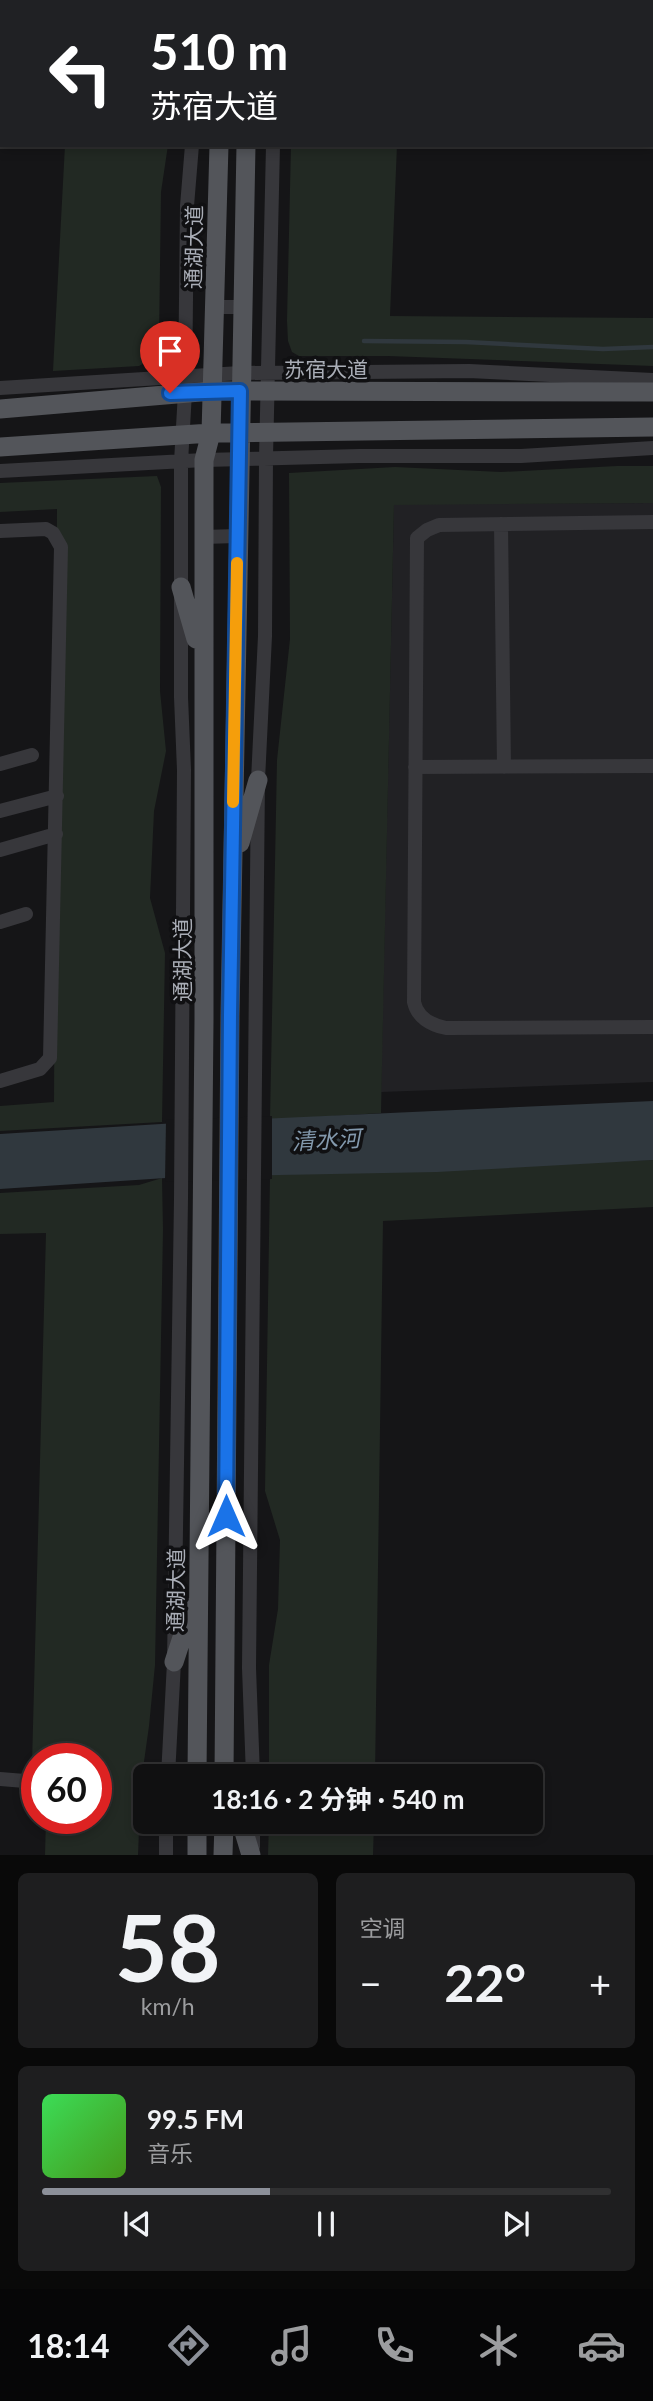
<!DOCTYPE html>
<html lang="zh">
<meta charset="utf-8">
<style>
:root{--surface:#101011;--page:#1e1e1f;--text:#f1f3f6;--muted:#9c9d9f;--line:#303031;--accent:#8c9099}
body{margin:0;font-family:Lato,"Noto Sans SC",sans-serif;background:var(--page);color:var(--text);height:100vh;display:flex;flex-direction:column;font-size:26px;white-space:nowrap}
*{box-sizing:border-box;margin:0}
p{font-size:23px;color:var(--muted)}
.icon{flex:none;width:38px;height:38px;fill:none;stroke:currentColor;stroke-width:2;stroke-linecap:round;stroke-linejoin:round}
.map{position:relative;height:1855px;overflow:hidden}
.sheet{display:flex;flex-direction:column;gap:18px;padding:18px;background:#090909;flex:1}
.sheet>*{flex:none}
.hud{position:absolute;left:0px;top:0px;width:654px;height:147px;box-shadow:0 4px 10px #0003,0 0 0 2px var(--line);background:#202124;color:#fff;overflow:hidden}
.speed{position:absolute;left:21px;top:1743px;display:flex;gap:14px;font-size:35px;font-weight:700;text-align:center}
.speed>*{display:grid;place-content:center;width:91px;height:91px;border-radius:50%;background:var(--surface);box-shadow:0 4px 10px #0003,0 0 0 2px var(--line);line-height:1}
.speed .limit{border:10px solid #d22;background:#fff;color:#111}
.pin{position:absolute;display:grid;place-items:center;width:60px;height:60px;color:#fff;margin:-72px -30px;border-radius:50% 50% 50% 0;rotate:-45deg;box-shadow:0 0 7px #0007}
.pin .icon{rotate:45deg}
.me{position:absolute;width:77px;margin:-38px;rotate:0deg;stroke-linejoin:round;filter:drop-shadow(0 0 5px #0008)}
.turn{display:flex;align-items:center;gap:24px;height:147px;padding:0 35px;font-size:32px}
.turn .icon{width:91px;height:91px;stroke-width:2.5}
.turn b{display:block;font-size:49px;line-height:60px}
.big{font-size:52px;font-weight:700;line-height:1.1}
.sheet .widget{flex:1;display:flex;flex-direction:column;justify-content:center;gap:10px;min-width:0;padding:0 24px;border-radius:10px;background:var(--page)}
.sheet .dial{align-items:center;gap:0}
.dial b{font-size:91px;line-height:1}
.song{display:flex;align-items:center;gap:21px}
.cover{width:84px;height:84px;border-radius:10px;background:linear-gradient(135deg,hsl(130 70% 55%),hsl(100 70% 35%))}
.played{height:7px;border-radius:4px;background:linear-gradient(90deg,var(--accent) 40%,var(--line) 40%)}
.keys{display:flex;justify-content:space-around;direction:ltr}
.heat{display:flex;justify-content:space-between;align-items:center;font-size:38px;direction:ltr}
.sheet .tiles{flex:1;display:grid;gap:18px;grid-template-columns:1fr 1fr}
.widget:last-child{grid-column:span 2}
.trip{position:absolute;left:133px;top:1764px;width:410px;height:70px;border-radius:10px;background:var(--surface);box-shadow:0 4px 10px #0003,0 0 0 2px var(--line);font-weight:700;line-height:70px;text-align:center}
.tabs{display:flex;height:112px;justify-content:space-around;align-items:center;background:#060607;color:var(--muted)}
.tabs .icon{width:49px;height:49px}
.tabs .selected{color:var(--accent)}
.tabs b{font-size:32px;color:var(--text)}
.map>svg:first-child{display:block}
.built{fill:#212124}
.green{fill:#222923}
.water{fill:#30383e}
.pier{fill:#151517}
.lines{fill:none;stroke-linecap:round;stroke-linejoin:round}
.stream{stroke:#30383e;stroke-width:4.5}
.minor{stroke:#37373b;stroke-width:14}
.major{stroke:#53555a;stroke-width:19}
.route-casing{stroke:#114b97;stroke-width:18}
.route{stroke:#1a73e8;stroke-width:12}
.slow{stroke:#f59e0b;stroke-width:12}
.labels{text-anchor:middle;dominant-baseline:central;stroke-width:7;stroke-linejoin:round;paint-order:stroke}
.street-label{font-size:21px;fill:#a9adb6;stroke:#101012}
.water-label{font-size:23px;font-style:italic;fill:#8399ad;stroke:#101012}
</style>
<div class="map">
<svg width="653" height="1855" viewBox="0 0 653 1855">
<rect width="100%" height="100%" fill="#151517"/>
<path class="built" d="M653 503V1082L381 1092 394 504Z"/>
<path class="green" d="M65 145H168L161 192 159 341 155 357 139 366 53 371Z
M291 145H397L390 316 653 318V366L388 356H299L292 352 288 341 287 321Z
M617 466H653V503L394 505 381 1113 270 1120 277 760 290 639 289 473 395 467 501 472Z
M157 476 161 487 160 691 166 751 154 811 150 898 165 953 162 1122 0 1131V1106L54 1102 57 509 0 512V483Z
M653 1160V1207L383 1221 375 1776H269V1665L278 1609 280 1540 265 1491 270 1175Z
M162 1178 163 1230 155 1665 149 1726 141 1783 138 1855H45L46 1818H96V1759H37V1764H32L46 1233 0 1234V1193L139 1185Z
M269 1822H374L373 1855H268Z"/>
<path class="water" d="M653 1101V1160L437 1172 181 1177 0 1189V1134L193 1122Z"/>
<path class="pier" d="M272 1116V1179L165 1182 166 1120Z"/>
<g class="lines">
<path class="stream" d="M364 341 466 342 603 349 653 347"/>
<path class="minor" d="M201 2V0
M275 2V0
M215 307H242
M0 388 240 373 469 371 653 380
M0 471 204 460 359 456H521L653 448
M653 522 439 525 427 530 417 538 414 1002C417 1017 431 1025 446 1028L653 1027
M501 524 504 767
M0 531 46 529 53 533 61 547 50 1058 40 1069 0 1081
M203 537 237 536
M0 764 32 755
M415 767 653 766
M0 811 57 796
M0 850 56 834
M0 922 26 914
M168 1776 174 1662 181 1199 184 770 181 697V462L185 392 187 206 192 145
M253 1776 249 1668 258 780 265 636 266 458 273 145
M0 1779 37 1782
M166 1822V1855
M253 1822V1847"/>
<path class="major" d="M215 2V0
M250 2V0
M0 409 212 391 653 392
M0 447 211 433 653 427
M181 587 196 639
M240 843 258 780
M174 1662 192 1607
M197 1776 204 1020V460L211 433 219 145
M224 1776 230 1015 246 145
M197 1822V1855
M241 1822 251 1855
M223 1855 224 1822"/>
</g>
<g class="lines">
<defs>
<path id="route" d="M170 393 240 391 230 1015 226 1516"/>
</defs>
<use href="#route" class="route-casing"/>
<use href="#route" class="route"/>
<path class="slow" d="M233 802 237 563"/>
</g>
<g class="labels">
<g class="street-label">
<text transform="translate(193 247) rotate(-89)">通湖大道</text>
<text x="326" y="368">苏宿大道</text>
<text transform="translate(181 960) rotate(-90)">通湖大道</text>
<text transform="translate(175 1590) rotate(-89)">通湖大道</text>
</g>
<g class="water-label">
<text transform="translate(326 1139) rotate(-3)">清水河</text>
</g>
</g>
</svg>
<div class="speed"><div class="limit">60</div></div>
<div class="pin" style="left:170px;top:393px;background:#d93025"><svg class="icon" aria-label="arrive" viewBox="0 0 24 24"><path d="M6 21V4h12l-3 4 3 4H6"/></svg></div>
<svg class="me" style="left:226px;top:1516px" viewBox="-20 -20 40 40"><path d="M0-17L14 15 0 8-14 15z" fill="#1a73e8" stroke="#fff" stroke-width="4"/></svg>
<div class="trip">18:16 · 2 分钟 · 540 m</div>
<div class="hud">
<div class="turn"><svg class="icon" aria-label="left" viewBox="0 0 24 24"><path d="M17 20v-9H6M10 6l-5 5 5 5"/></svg><div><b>510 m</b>苏宿大道</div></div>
</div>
</div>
<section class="sheet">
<div class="tiles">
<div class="widget dial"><b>58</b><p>km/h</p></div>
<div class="widget"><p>空调</p>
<div class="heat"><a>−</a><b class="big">22°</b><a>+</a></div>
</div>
<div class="widget">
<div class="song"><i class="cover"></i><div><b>99.5 FM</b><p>音乐</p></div></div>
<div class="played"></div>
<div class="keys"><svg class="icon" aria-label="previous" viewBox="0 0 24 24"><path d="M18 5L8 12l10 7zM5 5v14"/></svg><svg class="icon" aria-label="pause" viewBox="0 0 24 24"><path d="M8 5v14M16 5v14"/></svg><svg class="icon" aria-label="next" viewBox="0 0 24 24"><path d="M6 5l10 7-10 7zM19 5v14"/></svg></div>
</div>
</div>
</section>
<nav class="tabs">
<b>18:14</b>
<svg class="icon selected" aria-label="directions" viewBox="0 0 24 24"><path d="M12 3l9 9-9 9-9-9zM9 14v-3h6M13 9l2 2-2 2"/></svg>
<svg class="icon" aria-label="music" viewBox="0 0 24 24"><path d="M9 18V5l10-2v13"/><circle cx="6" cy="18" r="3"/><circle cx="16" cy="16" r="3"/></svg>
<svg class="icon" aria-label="phone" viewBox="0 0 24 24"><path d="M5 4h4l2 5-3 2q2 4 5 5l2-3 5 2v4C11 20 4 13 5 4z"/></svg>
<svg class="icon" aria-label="climate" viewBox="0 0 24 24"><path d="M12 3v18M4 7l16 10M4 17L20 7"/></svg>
<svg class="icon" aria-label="car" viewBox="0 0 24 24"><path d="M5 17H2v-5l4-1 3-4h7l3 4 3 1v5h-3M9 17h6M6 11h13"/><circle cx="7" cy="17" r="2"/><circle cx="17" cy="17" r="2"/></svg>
</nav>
